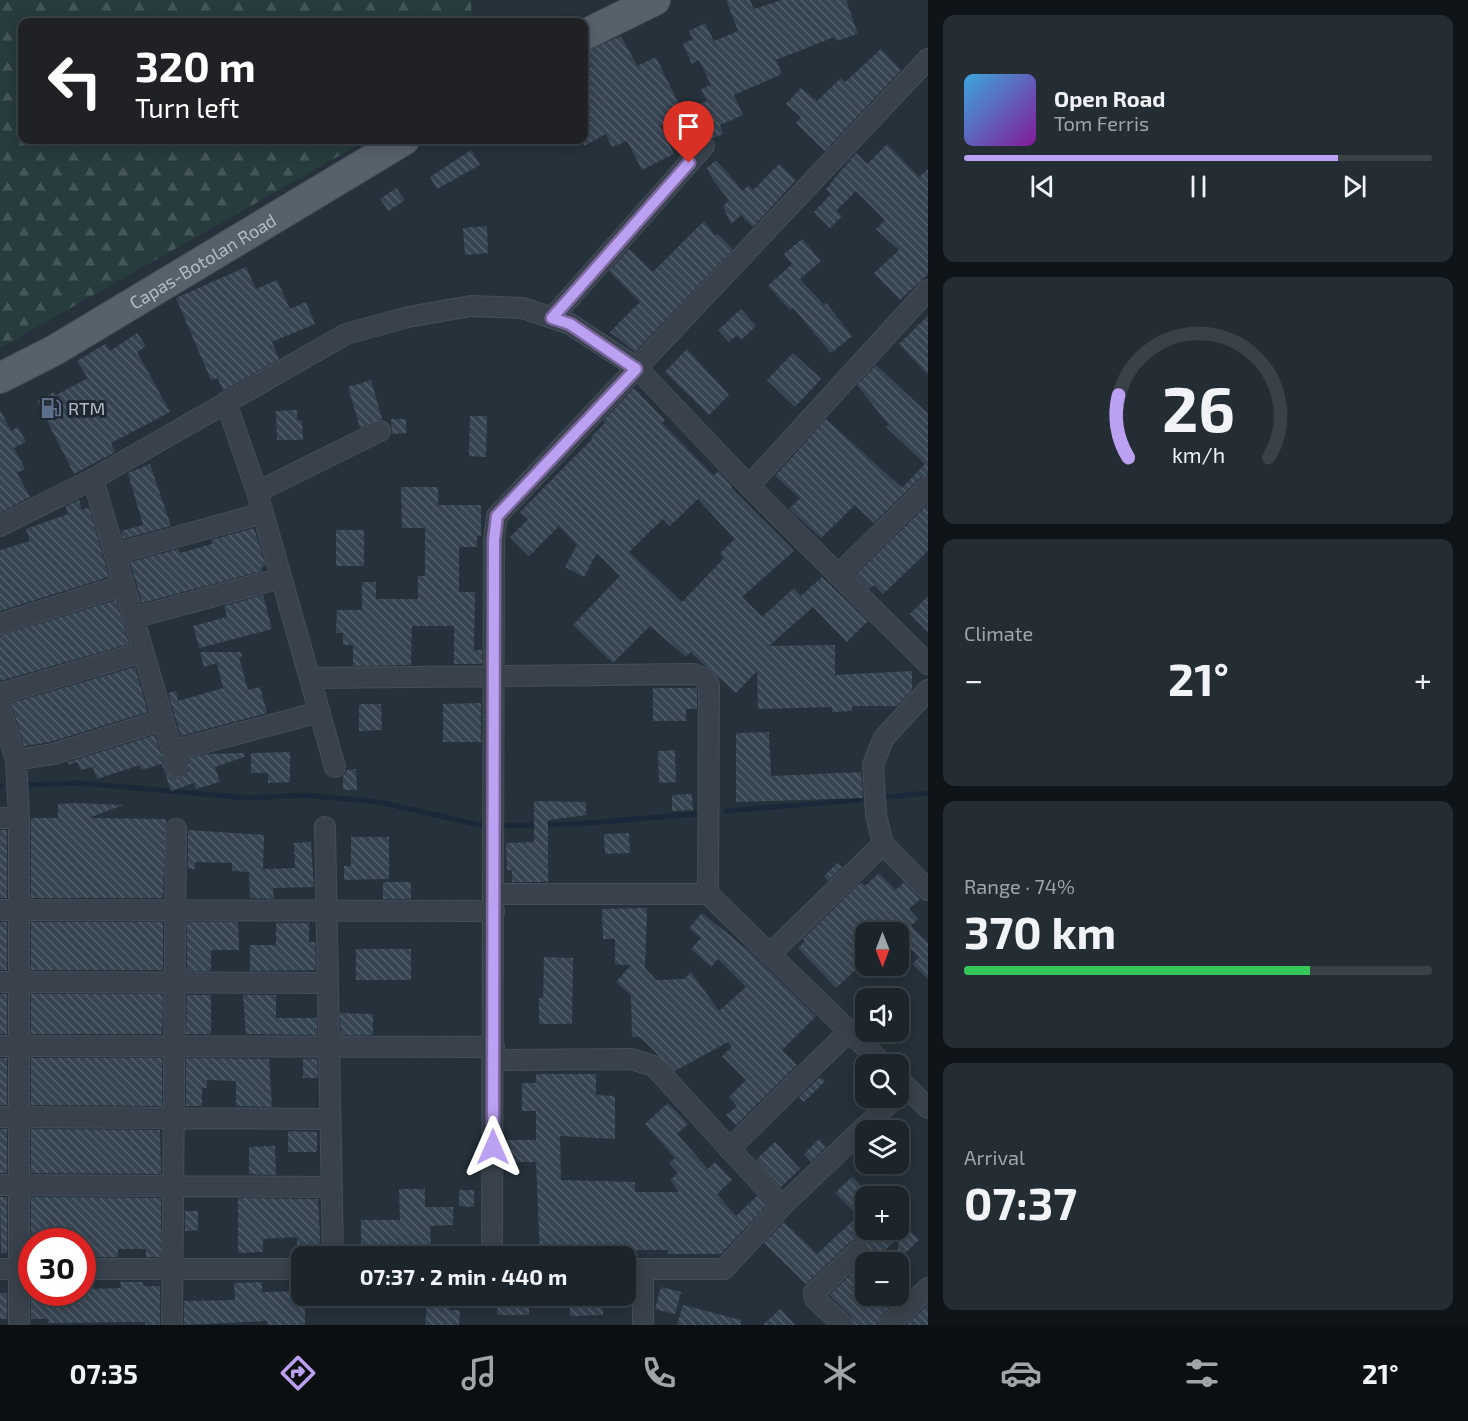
<!DOCTYPE html>
<meta charset="utf-8">
<style>
:root{--surface:#1c252c;--page:#252d34;--text:#f1f3f6;--muted:#a0a5a9;--line:#3a4248;--accent:#bca0f2}
body{margin:0;font-family:"Exo 2",sans-serif;background:var(--page);color:var(--text);height:100vh;display:flex;flex-direction:column;font-size:22px;white-space:nowrap}
*{box-sizing:border-box;margin:0}
p{font-size:20px;color:var(--muted)}
.icon{flex:none;width:33px;height:33px;fill:none;stroke:currentColor;stroke-width:2;stroke-linecap:round;stroke-linejoin:round}
.map{position:relative;flex:1;overflow:hidden}
.details{display:flex;flex-direction:column;gap:15px;padding:15px;background:#0f1418;width:540px}
.details>*{flex:none}
.top-card{position:absolute;left:18px;top:18px;width:570px;height:126px;border-radius:12px;box-shadow:0 3px 15px #0003,0 0 0 2px var(--line);background:#202124;color:#fff;overflow:hidden}
.needle{width:39px;rotate:180deg}
.fabs{position:absolute;left:855px;top:922px;display:grid;gap:12px}
.fabs a{display:grid;place-items:center;width:54px;height:54px;border-radius:12px;background:var(--surface);box-shadow:0 3px 15px #0003,0 0 0 2px var(--line);font-size:30px}
.speed{position:absolute;left:18px;top:1228px;display:flex;gap:12px;font-size:30px;font-weight:700;text-align:center}
.speed>*{display:grid;place-content:center;width:78px;height:78px;border-radius:50%;background:var(--surface);box-shadow:0 3px 15px #0003,0 0 0 2px var(--line);line-height:1}
.speed .limit{border:9px solid #d22;background:#fff;color:#111}
.pin{position:absolute;display:grid;place-items:center;width:51px;height:51px;color:#fff;margin:-62px -26px;border-radius:50% 50% 50% 0;rotate:-45deg;box-shadow:0 0 6px #0007}
.pin .icon{rotate:45deg}
.me{position:absolute;width:66px;margin:-33px;rotate:0deg;stroke-linejoin:round;filter:drop-shadow(0 0 4px #0008)}
.turn{display:flex;align-items:center;gap:21px;height:126px;padding:0 18px;font-size:27px}
.turn .icon{width:78px;height:78px;stroke-width:2.5}
.turn b{display:block;font-size:42px;line-height:51px}
.big{font-size:45px;font-weight:700;line-height:1.1}
.details .card{flex:1;display:flex;flex-direction:column;justify-content:center;gap:9px;min-width:0;padding:0 21px;border-radius:12px;background:var(--page)}
.details .dial{align-items:center;gap:0}
.dial svg{height:156px;overflow:visible;fill:none;stroke:var(--line);stroke-width:7;stroke-linecap:round;text-anchor:middle}
.dial text{fill:var(--text);stroke:none}
.song{display:flex;align-items:center;gap:18px}
.cover{width:72px;height:72px;border-radius:9px;background:linear-gradient(135deg,hsl(200 70% 55%),hsl(290 70% 35%))}
.played{height:6px;border-radius:3px;background:linear-gradient(90deg,var(--accent) 80%,var(--line) 80%)}
.keys{display:flex;justify-content:space-around;direction:ltr}
.heat{display:flex;justify-content:space-between;align-items:center;font-size:33px;direction:ltr}
.charge{height:9px;border-radius:4px;background:linear-gradient(90deg,#34c759 74%,var(--line) 0)}
.trip{position:absolute;left:291px;top:1246px;width:345px;height:60px;border-radius:12px;background:var(--surface);box-shadow:0 3px 15px #0003,0 0 0 2px var(--line);font-weight:700;line-height:60px;text-align:center}
.dock{display:flex;height:96px;justify-content:space-around;align-items:center;background:#0b0f12;color:var(--muted)}
.dock .icon{width:42px;height:42px}
.dock .current{color:var(--accent)}
.dock b{font-size:27px;color:var(--text)}
main{display:flex;flex:1;min-height:0}
.map>svg:first-child{display:block}
.forest{fill:url(#forest-firs)}
.lines{fill:none;stroke-linecap:round;stroke-linejoin:round}
.stream{stroke:#192939;stroke-width:5}
.building{fill:url(#building-back-hatch);fill-rule:evenodd}
.street-casing{stroke:#454e58;stroke-width:22}
.primary-casing{stroke:#454e58;stroke-width:32}
.street{stroke:#39424c;stroke-width:20}
.primary{stroke:#57616c;stroke-width:30}
.route-casing{stroke:#7a689d;stroke-width:15}
.route{stroke:#bca0f2;stroke-width:10}
.labels{text-anchor:middle;dominant-baseline:central;stroke-width:6;stroke-linejoin:round;paint-order:stroke}
.street-label{font-size:18px;fill:#b4bdc7;stroke:#1e2731}
.poi-label{font-size:18px;fill:#b4bdc7;stroke:#1e2731;text-anchor:start}
</style>
<main>
<div class="map">
<svg width="928" height="1325" viewBox="0 0 928 1325">
<defs>
<pattern id="forest-firs" width="22" height="20" patternUnits="userSpaceOnUse" patternTransform="scale(1.5)"><rect width="22" height="20" fill="#273c3d"/><path d="M5 1l3.5 6h-7zM16 11l3.5 6h-7z" fill="#445658"/></pattern>
<pattern id="building-back-hatch" width="6" height="6" patternUnits="userSpaceOnUse" patternTransform="scale(1.5)"><rect width="6" height="6" fill="#374552"/><path d="M-1 5l2 2M0 0l6 6M5-1l2 2" fill="none" stroke="#525e69"/></pattern>
</defs>
<rect width="100%" height="100%" fill="#25313b"/>
<path class="forest" d="M0 0H471L472 22H22V140H367L0 348Z"/>
<g class="lines">
<path class="stream" d="M29 785 80 783 248 798 303 795 379 802 480 825
M0 786H1
M888 797 928 793
M726 811 860 800
M505 826 576 824 696 814"/>
</g>
<path class="building" d="M726 0H750L754 9 781 0H846L858 34 836 41 834 37 776 60 782 74 734 95 743 115 720 125 723 134 713 138 706 134 695 138 684 110 707 101 701 89 711 85 699 60 692 64 683 44 693 39 689 31 705 23 714 41 738 31Z
M621 36 637 66 656 57 684 115 660 126 674 154 642 170 627 141 612 147 606 134 584 146V52Z
M881 49 901 70 825 151 796 123 801 117 786 104 801 88 817 101 841 78 845 82Z
M887 144 919 177 928 169V274L900 300 874 273 899 250 876 229 885 220 856 191 836 211 842 216 830 228 814 212 831 194 826 189 856 153 867 164Z
M471 150 480 165 437 189 430 177Z
M716 160 743 191 748 185 753 190 779 164 796 180 753 227 741 215 731 224 723 206 729 200 713 180 707 168Z
M396 188 405 200 389 211 380 199Z
M704 221 715 236 718 234 733 249 635 352 610 332 640 302 609 271 629 249 653 272Z
M487 226 488 253 465 255 463 228Z
M802 239 821 261 800 279 824 305 826 303 852 336 831 353 793 308 790 310 768 286 792 264 784 254Z
M246 267 256 289 277 280 290 309 306 302 315 324 272 342 279 359 223 391 218 378 211 380 176 298Z
M741 309 756 326 741 340 737 335 729 342 718 330Z
M928 316V375L899 344Z
M137 333 146 346 137 352 170 412 111 443 115 452 74 474 37 401 54 392 56 395 88 378 77 361 105 344 110 351Z
M687 349 729 395 709 415 665 372Z
M793 353 821 379 795 407 767 380Z
M876 365 928 414V475L920 478 874 523 855 505 821 538 789 509 800 498 775 476 826 419 902 488 925 464 886 427 889 425 857 385Z
M371 380 382 419 360 428 348 387Z
M634 388 665 420 662 423 714 476 718 471 733 487 731 488 794 551 742 597 762 617 794 588 801 596 822 577 868 621 847 642 813 607 769 646 835 645V675L912 671V690L897 706H852V711L832 712V707L758 709 757 671 736 693 690 652 686 657 650 626 613 663 573 625 620 576 597 553 584 577 565 567 577 545 559 526 529 556 510 537 528 519 520 512 592 439 591 437 605 423 603 421ZM698 499 735 539 720 553 724 558 682 602 629 552 663 519 670 526Z
M0 410 11 431 18 427 26 442 14 448 25 469 17 473 30 497 0 513Z
M297 410V420H302L303 440H277L276 411Z
M470 416H487L486 457 469 456Z
M391 419H406V433L392 434Z
M150 464 171 526 123 539 121 531 143 525 128 473Z
M401 487H438V505H481V536H477V547H459V592H475L474 650H482V664H454V626H412L411 665 353 666V645H343V633H336L337 610H362V582H376V599H418V576H425V528H402Z
M79 500 82 510 89 507 109 577 0 611V550L30 541 26 529 68 514 66 506Z
M928 504V551L883 594 874 585 869 589 855 575Z
M254 528 266 566 261 567 262 571 142 603 130 562 178 549 180 553 212 544 211 540Z
M336 530H364V566H336Z
M263 595 272 629 199 648 193 626 227 617 224 606Z
M928 596V632L910 614Z
M116 600 129 644 0 681V636Z
M200 652H241L242 657H239L248 690 260 687 267 713 181 736 168 693 176 691 178 701 223 688 217 663 204 667Z
M135 667 148 712 50 742 24 746 11 703Z
M653 688H697V709H686V721H653Z
M481 703V742H443V704Z
M359 704H381L382 730 359 731Z
M769 732 771 776 861 772 863 798 736 802V733Z
M155 735 166 771 175 779 186 775 189 769 187 759 207 754 244 753V757L215 767 220 782 196 789 194 783 171 791 162 764 141 770 140 765 97 779 93 767 81 770 77 762 69 765 68 762Z
M675 750 676 782 659 783 658 751Z
M290 752V782L268 783V773H251V753Z
M356 769 357 790H343V776L347 770Z
M692 794 693 810 672 811V795Z
M534 801 586 802V815L548 820V882H512V870H507L506 843 534 842Z
M76 803 123 805 89 818 166 819 163 898H31V818H58V804Z
M0 830H7V898H0Z
M188 830 264 835 263 869 295 868 294 843 311 842 314 887 273 888 274 899 250 898 249 872 232 871V863L195 862V869H188Z
M629 833 630 853 605 854 604 834Z
M351 837H389V879L344 880V866H351Z
M837 863 842 867 828 881 824 876Z
M879 873 896 890 904 882 920 899 909 909 918 919 911 926 928 943V979L912 964 919 957 898 937V933H866V960L836 988 798 948 805 941 803 939 861 882 865 886Z
M383 882H411V899H383Z
M647 908 645 968 656 980 684 979 691 972 719 1011 746 987 718 959 711 967 691 949 701 938 689 928 702 913 748 950 816 1016 782 1050 797 1065 736 1125 726 1115 737 1106 729 1097 746 1080 722 1056 732 1047 728 1042 675 1071 640 1037H632L631 995 616 982 631 965H615V939H603L602 909Z
M0 922H7V970H0Z
M31 922H163V970H31Z
M187 922H238L239 950H211V971H187Z
M276 923H309V942H315L316 970 250 971V945H276Z
M356 949H411V980H356Z
M544 957 573 958 572 1024H539V998H543Z
M0 994H7V1034H0Z
M31 994H163L162 1034H31Z
M187 995H211V1034H186Z
M243 995H276V1018H317V1035L246 1034Z
M340 1013 373 1014V1035H341Z
M0 1058H7V1105H0Z
M31 1058H162V1106L31 1105Z
M186 1058 269 1059 272 1107 236 1106V1081L207 1080V1088H202V1106H186Z
M303 1059H317L318 1078H303Z
M536 1074H596V1095L615 1096V1139L560 1136 561 1180 635 1182V1192H679L670 1180 678 1173 669 1163 675 1158 645 1124 668 1103 688 1124 677 1134 708 1169 715 1162 732 1180 717 1194 736 1216 757 1196 766 1206 721 1254H668V1250H635V1257H540L536 1162H504V1140H536V1111H522V1083H536Z
M820 1077 825 1081 804 1102 799 1097Z
M0 1129H7V1173H0Z
M31 1129 160 1130 161 1174 31 1173Z
M288 1131 317 1132V1152H288Z
M819 1139 826 1147 811 1162 804 1154Z
M775 1142 800 1169 781 1187 756 1160Z
M275 1146 276 1175 249 1174V1147Z
M852 1177 866 1191V1230H898V1220L919 1240 898 1260V1238L872 1263H866L862 1272 866 1276V1296H902L881 1316 877 1325H855L851 1316 829 1295 866 1260 869 1250 865 1243 855 1240 849 1243 806 1284 764 1243 784 1222 817 1254 858 1216 835 1193Z
M399 1189H425V1207H453V1225L430 1226 431 1244 404 1245V1256L377 1257V1248H361V1220H400Z
M459 1190H474V1207L459 1206Z
M0 1197H7V1253H1Z
M31 1197 161 1198V1257H146V1249H118V1257H82V1242H32L31 1253Z
M238 1198 318 1199 321 1257H297V1237L263 1239V1252L238 1253Z
M185 1211H198V1230L185 1231Z
M120 1282H143V1286H160V1325H145V1322L47 1323 49 1319H31V1293H82V1289L121 1288Z
M262 1282V1292L302 1291V1296H305V1325H268L267 1321 184 1325V1301L235 1300 234 1283Z
M661 1287 681 1292 675 1314 655 1309Z
M0 1293H7V1319H0Z
M428 1296H450L449 1310H460L459 1325H425Z
M497 1296H529V1315H497Z
M570 1296H603V1315L570 1316Z
M683 1305 741 1320V1325H677Z
M928 1305V1325H906Z
M780 1309 795 1325H763Z"/>
<g class="lines">
<defs>
<path id="street" d="M552 318 704 146
M226 402 257 492 335 767
M93 479 177 767
M749 486 928 290
M257 492 380 431
M0 526 93 479 346 334 408 317 471 306 523 308 570 324 637 368 749 486 928 664
M115 554 263 513
M838 575 928 487
M133 618 281 578
M0 624 124 585
M311 678 694 674 705 678 709 685 708 894H495
M928 690 883 739 873 765 876 815 883 844 928 890
M0 694 143 652
M0 708 16 760 19 817V1325
M172 751 320 712
M16 760 53 754 163 720
M0 818 19 817
M325 827 333 1257
M708 894 884 1065
M0 910 494 911
M770 954 883 844
M0 982 328 983
M0 1046 494 1047
M494 1060 631 1059 654 1066 782 1206
M898 1079 928 1108
M0 1117 330 1119
M729 1149 849 1031
M0 1185 332 1187
M492 1257 494 540 497 516 928 59
M0 1269H32
M82 1269H302
M626 1269H724L782 1206 895 1098
M172 1325 176 829
M643 1325V1270
M843 1325 815 1299 814 1293 857 1252
M889 1325 928 1288"/>
<g id="primary">
<path d="M584 35 655 0"/>
<path id="s1" d="M0 378 55 350 404 140"/>
</g>
</defs>
<use href="#street" class="street-casing"/>
<use href="#primary" class="primary-casing"/>
<use href="#street" class="street"/>
<use href="#primary" class="primary"/>
</g>
<g class="lines">
<defs>
<path id="route" d="M493 1147 494 540 497 516 636 369 570 324 552 318 689 163"/>
</defs>
<use href="#route" class="route-casing"/>
<use href="#route" class="route"/>
</g>
<defs>
<symbol id="fuel-bare" viewBox="-9 -9 18 18"><path d="M-5.5-6h7V0h2V4h1.3V-2.5L3-4.5l.8-.8L6-3V5H2.5V1h-1V6h-7ZM-4.2-4.7v3.2H.2V-4.7Z" fill="#5c6f8a" stroke="#1e2731" stroke-width="2.5" paint-order="stroke"/></symbol>
</defs>
<g fill-rule="evenodd">
<use href="#fuel-bare" x="36" y="393" width="30" height="30"/>
</g>
<g class="labels">
<g class="street-label">
<text stroke="none"><textPath href="#s1" startOffset="234">Capas-Botolan Road</textPath></text>
</g>
<g class="poi-label">
<text x="68" y="408">RTM</text>
</g>
</g>
</svg>
<div class="fabs">
<a><svg class="needle" viewBox="-14 -14 28 28"><path d="M0-13l5 13h-10z" fill="#e53935"/><path d="M0 13l5-13h-10z" fill="#a0a5a9"/></svg></a>
<a><svg class="icon" aria-label="sound" viewBox="0 0 24 24"><path d="M4 9h4l5-4v14l-5-4H4zM17 9q2 3 0 6"/></svg></a>
<a><svg class="icon" aria-label="search" viewBox="0 0 24 24"><circle cx="10" cy="10" r="6"/><path d="M15 15l6 6"/></svg></a>
<a><svg class="icon" aria-label="layers" viewBox="0 0 24 24"><path d="M12 4l9 5-9 5-9-5zM3 14l9 5 9-5"/></svg></a>
<a>+</a>
<a>−</a>
</div>
<div class="speed"><div class="limit">30</div></div>
<div class="pin" style="left:689px;top:163px;background:#d93025"><svg class="icon" aria-label="arrive" viewBox="0 0 24 24"><path d="M6 21V4h12l-3 4 3 4H6"/></svg></div>
<svg class="me" style="left:493px;top:1147px" viewBox="-20 -20 40 40"><path d="M0-17L14 15 0 8-14 15z" fill="#bca0f2" stroke="#fff" stroke-width="4"/></svg>
<div class="trip">07:37 · 2 min · 440 m</div>
<div class="top-card">
<div class="turn"><svg class="icon" aria-label="left" viewBox="0 0 24 24"><path d="M17 20v-9H6M10 6l-5 5 5 5"/></svg><div><b>320 m</b>Turn left</div></div>
</div>
</div>
<section class="details">
<div class="card">
<div class="song"><i class="cover"></i><div><b>Open Road</b><p>Tom Ferris</p></div></div>
<div class="played"></div>
<div class="keys"><svg class="icon" aria-label="previous" viewBox="0 0 24 24"><path d="M18 5L8 12l10 7zM5 5v14"/></svg><svg class="icon" aria-label="pause" viewBox="0 0 24 24"><path d="M8 5v14M16 5v14"/></svg><svg class="icon" aria-label="next" viewBox="0 0 24 24"><path d="M6 5l10 7-10 7zM19 5v14"/></svg></div>
</div>
<div class="card dial"><svg viewBox="0 0 100 80">
<path d="M14 69A42 42 0 1 1 86 69"/>
<path d="M14 69A42 42 0 0 1 9 37" stroke="#bca0f2"/>
<text x="50" y="56" font-size="32" font-weight="700">26</text>
<text x="50" y="72" font-size="11">km/h</text>
</svg></div>
<div class="card"><p>Climate</p>
<div class="heat"><a>−</a><b class="big">21°</b><a>+</a></div>
</div>
<div class="card"><p>Range · 74%</p><b class="big">370 km</b><div class="charge"></div></div>
<div class="card"><p>Arrival</p><b class="big">07:37</b></div>
</section>
</main>
<nav class="dock">
<b>07:35</b>
<svg class="icon current" aria-label="directions" viewBox="0 0 24 24"><path d="M12 3l9 9-9 9-9-9zM9 14v-3h6M13 9l2 2-2 2"/></svg>
<svg class="icon" aria-label="music" viewBox="0 0 24 24"><path d="M9 18V5l10-2v13"/><circle cx="6" cy="18" r="3"/><circle cx="16" cy="16" r="3"/></svg>
<svg class="icon" aria-label="phone" viewBox="0 0 24 24"><path d="M5 4h4l2 5-3 2q2 4 5 5l2-3 5 2v4C11 20 4 13 5 4z"/></svg>
<svg class="icon" aria-label="climate" viewBox="0 0 24 24"><path d="M12 3v18M4 7l16 10M4 17L20 7"/></svg>
<svg class="icon" aria-label="car" viewBox="0 0 24 24"><path d="M5 17H2v-5l4-1 3-4h7l3 4 3 1v5h-3M9 17h6M6 11h13"/><circle cx="7" cy="17" r="2"/><circle cx="17" cy="17" r="2"/></svg>
<svg class="icon" aria-label="filters" viewBox="0 0 24 24"><path d="M4 7h16M4 17h16"/><circle cx="9" cy="7" r="2"/><circle cx="15" cy="17" r="2"/></svg>
<b>21°</b>
</nav>
